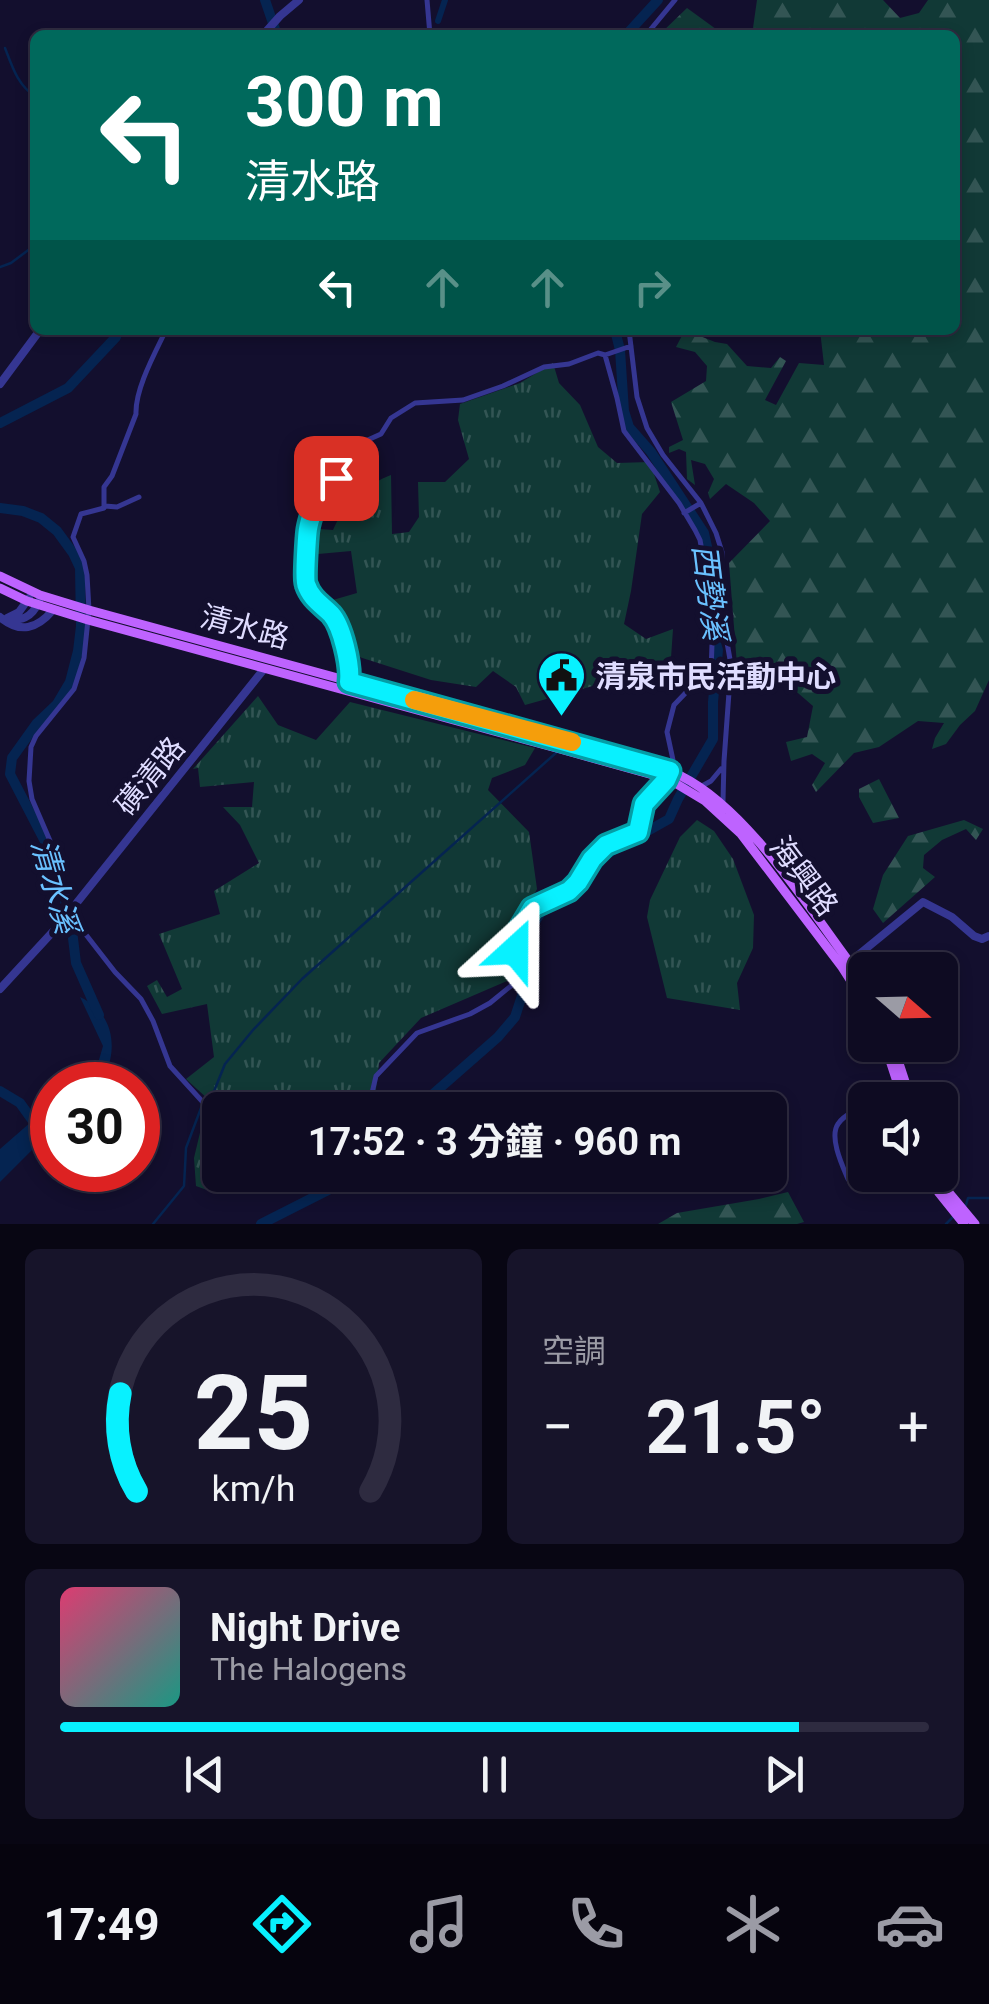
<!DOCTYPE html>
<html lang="zh-TW">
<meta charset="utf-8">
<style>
:root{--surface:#0e0b22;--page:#17142a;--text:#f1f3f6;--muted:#9b9ba5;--line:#2e2b40;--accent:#08f1ff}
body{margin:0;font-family:Roboto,"Noto Sans TC",sans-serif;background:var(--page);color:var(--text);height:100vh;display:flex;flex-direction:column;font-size:38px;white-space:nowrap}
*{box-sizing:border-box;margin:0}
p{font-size:32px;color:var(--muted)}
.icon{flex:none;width:55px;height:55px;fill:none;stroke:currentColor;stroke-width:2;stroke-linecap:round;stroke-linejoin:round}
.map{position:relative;height:1224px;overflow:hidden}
.drawer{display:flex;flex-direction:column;gap:25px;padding:25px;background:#080613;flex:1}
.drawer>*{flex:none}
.guide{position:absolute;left:30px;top:30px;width:930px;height:305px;border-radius:15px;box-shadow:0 5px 15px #0003,0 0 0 2px var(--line);background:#00695c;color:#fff;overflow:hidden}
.needle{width:65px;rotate:110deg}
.buttons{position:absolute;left:848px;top:952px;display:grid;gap:20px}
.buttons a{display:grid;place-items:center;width:110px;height:110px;border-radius:15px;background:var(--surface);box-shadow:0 5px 15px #0003,0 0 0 2px var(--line);font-size:50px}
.speed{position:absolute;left:30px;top:1062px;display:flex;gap:20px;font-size:50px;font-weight:700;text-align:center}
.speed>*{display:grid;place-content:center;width:130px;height:130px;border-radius:50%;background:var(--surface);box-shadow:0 5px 15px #0003,0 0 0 2px var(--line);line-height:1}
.speed .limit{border:15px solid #d22;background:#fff;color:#111}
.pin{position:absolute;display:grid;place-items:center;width:85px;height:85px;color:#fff;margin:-42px;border-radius:20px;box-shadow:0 5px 15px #0006}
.me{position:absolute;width:110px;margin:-55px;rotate:24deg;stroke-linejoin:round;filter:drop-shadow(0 0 8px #0008)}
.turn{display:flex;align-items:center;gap:35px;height:210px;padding:0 50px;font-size:45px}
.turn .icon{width:130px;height:130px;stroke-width:2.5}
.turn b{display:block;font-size:70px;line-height:85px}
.lanes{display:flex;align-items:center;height:95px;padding:0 50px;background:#0003;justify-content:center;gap:50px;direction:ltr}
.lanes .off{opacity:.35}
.big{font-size:75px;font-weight:700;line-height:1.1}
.drawer .tile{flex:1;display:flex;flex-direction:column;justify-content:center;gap:15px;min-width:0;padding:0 35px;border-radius:15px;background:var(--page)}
.drawer .dial{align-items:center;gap:0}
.dial svg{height:260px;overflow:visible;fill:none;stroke:var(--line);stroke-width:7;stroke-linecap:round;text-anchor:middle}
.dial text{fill:var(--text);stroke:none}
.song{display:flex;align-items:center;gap:30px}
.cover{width:120px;height:120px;border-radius:15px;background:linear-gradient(135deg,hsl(340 70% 55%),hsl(170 70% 35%))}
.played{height:10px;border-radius:5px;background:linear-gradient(90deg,var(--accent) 85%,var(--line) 85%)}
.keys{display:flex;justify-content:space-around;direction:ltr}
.heat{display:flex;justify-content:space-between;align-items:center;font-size:55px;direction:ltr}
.drawer .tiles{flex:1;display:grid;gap:25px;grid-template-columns:1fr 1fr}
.tile:last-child{grid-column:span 2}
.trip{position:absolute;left:202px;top:1092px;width:585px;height:100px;border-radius:15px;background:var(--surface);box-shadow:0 5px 15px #0003,0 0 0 2px var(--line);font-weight:700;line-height:100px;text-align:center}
.tab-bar{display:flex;height:160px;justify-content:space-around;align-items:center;background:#06040e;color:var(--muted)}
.tab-bar .icon{width:70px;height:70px}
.tab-bar .active{color:var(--accent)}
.tab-bar b{font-size:45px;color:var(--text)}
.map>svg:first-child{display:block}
.grass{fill:url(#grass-tufts)}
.forest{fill:url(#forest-firs)}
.water{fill:#052451}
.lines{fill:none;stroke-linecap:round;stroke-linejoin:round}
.stream{stroke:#052451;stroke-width:2.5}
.canal{stroke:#052451;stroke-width:6}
.river{stroke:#052451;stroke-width:10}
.minor{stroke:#353692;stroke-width:5}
.tertiary{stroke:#353692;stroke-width:8}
.primary{stroke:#be63ff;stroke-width:9}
.route-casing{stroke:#059da6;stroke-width:25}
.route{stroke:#08f1ff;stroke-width:18}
.slow{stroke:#f59e0b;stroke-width:18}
.labels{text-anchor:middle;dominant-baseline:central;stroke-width:10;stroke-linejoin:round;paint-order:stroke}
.street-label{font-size:30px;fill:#dfdcff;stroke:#130f2e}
.poi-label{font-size:30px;font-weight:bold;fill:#dfdcff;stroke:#130f2e;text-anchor:start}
.water-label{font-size:32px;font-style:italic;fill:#6ac1ff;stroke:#130f2e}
</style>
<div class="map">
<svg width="989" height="1224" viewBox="0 0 989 1224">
<defs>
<pattern id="grass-tufts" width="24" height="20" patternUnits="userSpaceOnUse" patternTransform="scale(2.5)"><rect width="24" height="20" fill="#113936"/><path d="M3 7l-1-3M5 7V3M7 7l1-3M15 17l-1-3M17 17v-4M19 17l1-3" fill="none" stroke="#335554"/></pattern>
<pattern id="forest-firs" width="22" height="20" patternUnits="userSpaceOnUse" patternTransform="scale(2.5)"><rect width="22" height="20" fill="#113936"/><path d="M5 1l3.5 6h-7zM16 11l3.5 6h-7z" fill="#335554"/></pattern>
</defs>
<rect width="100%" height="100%" fill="#130f2e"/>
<path class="grass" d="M553 363 559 383 580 405 598 447 617 463 650 462 660 492 642 514 631 591 624 624 646 639 673 629 670 672 632 675 525 705 516 687 493 671 476 687 431 680 350 654 340 623 326 602 357 593 351 551 318 554 319 529 333 530C347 499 360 488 391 475L392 534 409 532 419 517 418 482H445L469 459 458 420 460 404 520 383Z
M258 696 278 725 316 740 350 702 535 748 525 765 492 778 488 790 529 832 537 889 518 925 521 955 507 981 421 1018 379 1063 374 1106 371 1110H355L352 1108 349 1110H220V1175H262L218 1194 196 1186 194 1158 208 1099 186 1079 214 1057 207 1004 162 1014 147 986 157 980 167 997 182 989 159 934 220 914 214 891 259 863 240 825 223 807H252L254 782 200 787 198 768 193 769Z
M697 820 714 831 733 859 754 915 753 948 737 983 740 1010 667 998 647 917 650 900 680 837Z"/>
<path class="forest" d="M757 0H883L900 18 919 13 928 0H989V680L975 711 960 725 946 744 932 749 935 738 944 723 918 721 879 747 854 753 816 792 812 785 825 763 812 754 791 761 786 742 807 737 813 706 769 668 742 671 737 665 729 563 770 521 754 503 726 484 710 499 708 493 714 479 705 464 691 460 695 485 687 479 686 452 679 449 669 453V447L683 440 671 402 706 381 707 366 695 352 676 347 685 330 715 342 727 344 747 366 771 368 780 357 786 361 765 400 776 405 799 363 824 365 820 330H955V35H752Z
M687 8 720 32 727 35H659Z
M879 779 899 818 873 823 859 797V789Z
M964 820 983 829 976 840 966 829 942 840 924 855 923 868 935 877 883 923 873 909 883 875 908 836Z
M788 1192 804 1222 797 1224H658L677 1213 759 1199Z"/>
<path class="water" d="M80 997C116 1013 120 1055 99 1085H85L94 1077 103 1046Z
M52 1107V1124L41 1133 32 1150 0 1182V1149L39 1115Z"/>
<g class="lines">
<path class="stream" d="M5 48C12 66 18 86 35 96
M35 175 30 179C29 193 29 206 35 219
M0 267 11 263 35 245
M208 1106 225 1064 253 1030 302 979 557 752
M966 1205 968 1198H989
M153 1224 184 1186 186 1148 201 1108
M946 1224 953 1217"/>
<path class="canal" d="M438 21 445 0
M433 35 434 31"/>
<path class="river" d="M265 0 277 35
M626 35 658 0
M0 423 68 388 116 337 118 330
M0 508 23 511 41 518 57 531 73 553 80 568 81 626 78 651 70 682 57 704 37 723 12 758 10 774 52 855 71 922 76 963 99 1015
M0 1091 20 1103 38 1128
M416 1109 498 1037 515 1017 533 962 529 931 543 909 576 893 605 855 669 819 678 799 713 739V702L718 650 709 621 712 569 704 533 651 452 629 427 624 411 620 350 615 330
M261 1224 332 1188 346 1175"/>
<path class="minor" d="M427 0 430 35
M646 35 675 0
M166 330C155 353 135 389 136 414L112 476 104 487V508L81 514 73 537 84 561 87 575 89 610 84 658 74 689 36 736 31 747 29 781 32 799 57 857 73 918 115 972 141 999 153 1021 170 1066 220 1121
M629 330 637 397 647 428 663 455 701 503 716 533 722 552 720 603 731 665 724 761 723 801 721 805
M605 355 617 398 624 431 679 503 695 530 700 540 705 568 706 583 704 609 712 644 711 672 708 676 698 680 674 705 667 732 673 760 671 769
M105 506 117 507 139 497
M684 513 701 503
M349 682C351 666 342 626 331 614 321 604 311 599 305 584 304 581 307 535 308 529 310 516 316 505 317 491L336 478V448L361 443 381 434 391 418 415 403 463 400 503 386 544 367 569 364 598 353 605 355 631 346
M700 787 711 781 721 769
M872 1100 898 1083
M368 1110 376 1076 417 1033 470 1014 490 1003 512 985 517 972 514 938 533 908 569 891 592 859 606 845 637 832 644 804 667 779
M848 1179C842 1165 829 1137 838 1124 843 1115 857 1110 865 1104"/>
<path class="tertiary" d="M263 35 280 16 299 0
M0 384 40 330
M0 617C20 634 37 629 53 610
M7 618 19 612 29 598
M3 619C21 622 32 618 39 601
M846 965 923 902 952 917 974 936 982 939 989 936
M0 989 59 925 264 669"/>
<path class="primary" d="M0 576 40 595 89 610 623 756C642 762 663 767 681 776 747 809 806 904 850 963L865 986
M0 588 27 601 88 620 560 749 653 775 675 783 705 801 741 834 842 967 865 1003
M885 1045 903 1100
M893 1045 911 1100
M929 1175 939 1193 964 1224
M939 1175 950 1194 975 1224"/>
</g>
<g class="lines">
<defs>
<path id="route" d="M336 478 318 491C316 505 310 516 308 529 307 535 304 581 306 584 311 599 321 604 331 614 342 626 351 665 349 682L670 771 666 780 644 804 638 832 606 845 592 859 578 882 569 891 532 908 514 938 515 950"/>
</defs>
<use href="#route" class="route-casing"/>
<use href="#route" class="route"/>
<path class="slow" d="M414 700 572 742"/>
</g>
<defs>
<symbol id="civic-pin" viewBox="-11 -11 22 30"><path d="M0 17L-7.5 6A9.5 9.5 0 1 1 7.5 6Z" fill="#08f1ff" stroke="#130f2e"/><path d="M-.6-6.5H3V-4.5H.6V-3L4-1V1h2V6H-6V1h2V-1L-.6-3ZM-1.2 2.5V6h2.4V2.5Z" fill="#111"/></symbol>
</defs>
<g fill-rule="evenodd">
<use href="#civic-pin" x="534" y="648" width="55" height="75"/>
</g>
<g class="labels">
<g class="street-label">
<text transform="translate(245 627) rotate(15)">清水路</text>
<text transform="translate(150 776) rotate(-51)">磺清路</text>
<text transform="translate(804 876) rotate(53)">海興路</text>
</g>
<g class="poi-label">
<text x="596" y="676">清泉市民活動中心</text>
</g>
<g class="water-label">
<text transform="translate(710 592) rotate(83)">西勢溪</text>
<text transform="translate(55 886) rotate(74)">清水溪</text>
</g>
</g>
</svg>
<div class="buttons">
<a><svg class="needle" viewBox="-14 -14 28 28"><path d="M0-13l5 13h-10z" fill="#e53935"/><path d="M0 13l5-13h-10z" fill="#9b9ba5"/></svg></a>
<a><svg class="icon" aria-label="sound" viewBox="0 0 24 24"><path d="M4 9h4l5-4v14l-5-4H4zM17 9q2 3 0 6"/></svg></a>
</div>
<div class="speed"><div class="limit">30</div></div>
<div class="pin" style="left:336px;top:478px;background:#d93025"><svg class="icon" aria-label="arrive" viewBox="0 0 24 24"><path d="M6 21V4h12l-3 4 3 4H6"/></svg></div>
<svg class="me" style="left:515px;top:950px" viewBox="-20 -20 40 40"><path d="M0-17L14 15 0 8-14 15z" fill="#08f1ff" stroke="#fff" stroke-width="4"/></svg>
<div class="trip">17:52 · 3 分鐘 · 960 m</div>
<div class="guide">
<div class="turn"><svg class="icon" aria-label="left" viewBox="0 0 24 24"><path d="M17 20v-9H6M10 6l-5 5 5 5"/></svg><div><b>300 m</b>清水路</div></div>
<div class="lanes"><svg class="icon" aria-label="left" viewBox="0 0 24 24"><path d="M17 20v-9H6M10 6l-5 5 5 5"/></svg><svg class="icon off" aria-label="ahead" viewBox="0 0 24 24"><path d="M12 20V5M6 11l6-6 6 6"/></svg><svg class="icon off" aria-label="ahead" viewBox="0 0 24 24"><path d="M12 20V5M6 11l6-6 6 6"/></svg><svg class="icon off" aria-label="right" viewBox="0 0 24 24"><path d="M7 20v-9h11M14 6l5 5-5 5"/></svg></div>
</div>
</div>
<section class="drawer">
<div class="tiles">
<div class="tile dial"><svg viewBox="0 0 100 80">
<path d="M14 69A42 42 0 1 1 86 69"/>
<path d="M14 69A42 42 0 0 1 9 39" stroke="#08f1ff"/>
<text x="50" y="56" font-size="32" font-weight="700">25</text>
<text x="50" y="72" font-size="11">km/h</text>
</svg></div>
<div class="tile"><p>空調</p>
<div class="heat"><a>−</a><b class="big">21.5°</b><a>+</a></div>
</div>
<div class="tile">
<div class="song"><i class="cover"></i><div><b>Night Drive</b><p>The Halogens</p></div></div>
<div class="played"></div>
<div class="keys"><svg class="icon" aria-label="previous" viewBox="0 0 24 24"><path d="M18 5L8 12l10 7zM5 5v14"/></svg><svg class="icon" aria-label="pause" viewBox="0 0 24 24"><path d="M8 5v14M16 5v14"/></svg><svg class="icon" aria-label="next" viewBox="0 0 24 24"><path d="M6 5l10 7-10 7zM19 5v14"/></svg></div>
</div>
</div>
</section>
<nav class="tab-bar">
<b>17:49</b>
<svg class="icon active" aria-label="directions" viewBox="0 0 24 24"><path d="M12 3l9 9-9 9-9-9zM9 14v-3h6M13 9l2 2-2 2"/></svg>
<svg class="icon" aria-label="music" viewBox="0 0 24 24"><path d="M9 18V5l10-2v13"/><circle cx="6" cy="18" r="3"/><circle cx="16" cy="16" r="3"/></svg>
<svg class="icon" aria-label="phone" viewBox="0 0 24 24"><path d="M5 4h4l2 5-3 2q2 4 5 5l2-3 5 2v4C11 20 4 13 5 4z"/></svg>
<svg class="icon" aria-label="climate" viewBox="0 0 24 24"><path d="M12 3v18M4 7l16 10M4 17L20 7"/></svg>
<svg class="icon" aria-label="car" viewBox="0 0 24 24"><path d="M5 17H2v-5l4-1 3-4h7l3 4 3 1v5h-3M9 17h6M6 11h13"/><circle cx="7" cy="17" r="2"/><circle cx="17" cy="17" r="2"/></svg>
</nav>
